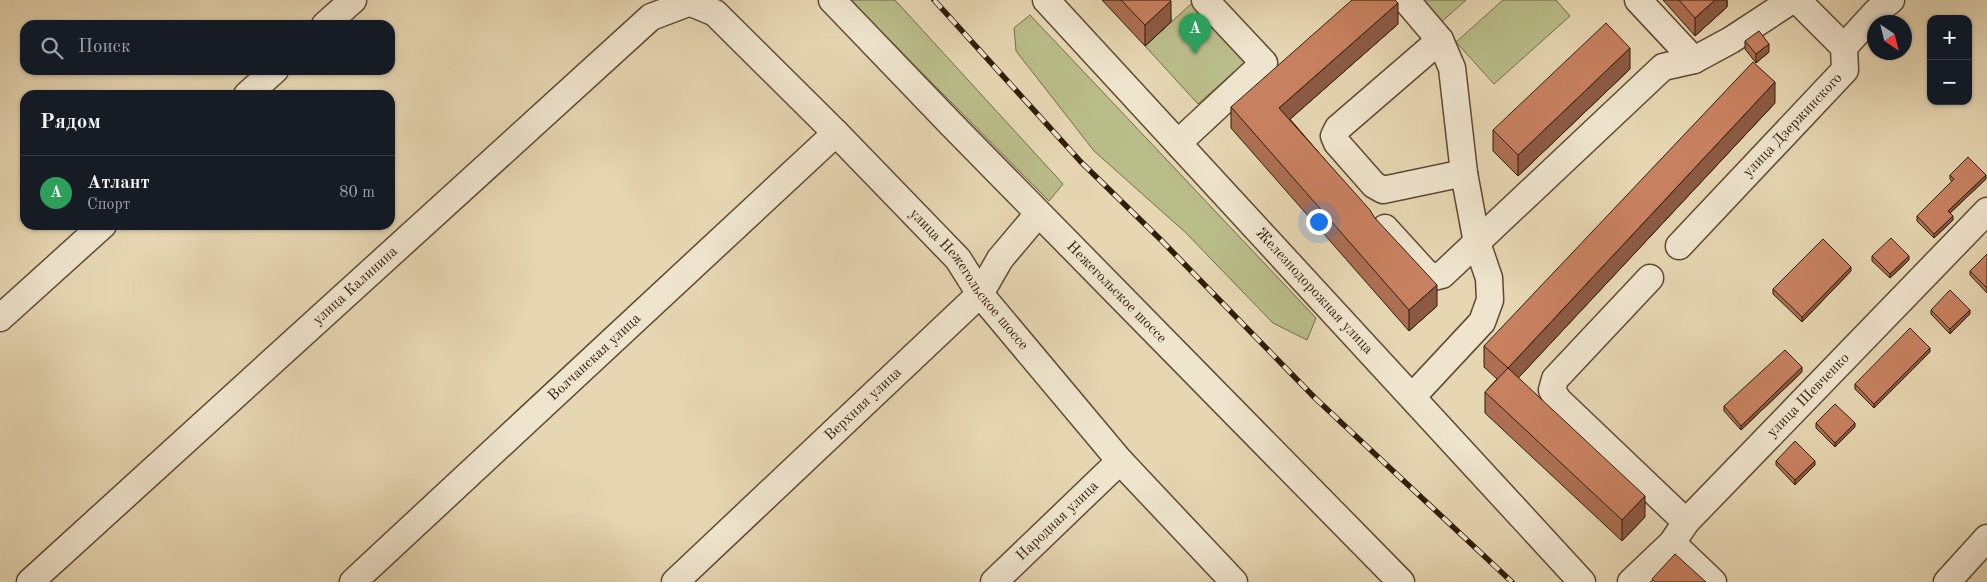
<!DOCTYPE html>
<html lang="ru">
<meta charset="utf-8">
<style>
:root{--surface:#171b24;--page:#242831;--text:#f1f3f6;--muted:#9ea1a6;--line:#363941;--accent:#0b8043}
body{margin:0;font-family:"Old Standard TT",serif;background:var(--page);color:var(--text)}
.controls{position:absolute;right:15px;top:15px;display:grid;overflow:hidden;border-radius:10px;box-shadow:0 1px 4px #0004}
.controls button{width:45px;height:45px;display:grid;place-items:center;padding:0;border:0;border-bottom:1px solid var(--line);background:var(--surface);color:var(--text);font:25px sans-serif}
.compass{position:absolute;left:1867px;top:15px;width:45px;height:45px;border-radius:50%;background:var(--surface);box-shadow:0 1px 4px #0004;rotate:145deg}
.you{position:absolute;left:1318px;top:221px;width:18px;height:18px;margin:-12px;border:4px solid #fff;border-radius:50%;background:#1a73e8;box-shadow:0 0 0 8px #1a73e833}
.badge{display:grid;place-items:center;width:32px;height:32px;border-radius:50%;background:var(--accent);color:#fff;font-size:16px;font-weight:700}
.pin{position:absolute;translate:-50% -41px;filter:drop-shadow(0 1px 2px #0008)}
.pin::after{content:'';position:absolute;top:26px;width:18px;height:15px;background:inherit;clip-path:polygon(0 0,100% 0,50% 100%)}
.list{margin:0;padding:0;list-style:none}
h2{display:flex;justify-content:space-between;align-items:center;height:65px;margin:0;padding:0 20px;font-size:21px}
h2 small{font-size:16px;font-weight:400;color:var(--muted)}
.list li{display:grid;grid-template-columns:32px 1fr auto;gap:15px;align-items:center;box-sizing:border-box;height:75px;padding:0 20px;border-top:1px solid var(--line)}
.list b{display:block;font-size:19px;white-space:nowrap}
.list p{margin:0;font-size:16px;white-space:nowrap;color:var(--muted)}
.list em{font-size:16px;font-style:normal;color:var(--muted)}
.icon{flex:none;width:28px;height:28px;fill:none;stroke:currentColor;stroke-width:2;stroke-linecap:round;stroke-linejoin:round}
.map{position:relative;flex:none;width:1987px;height:582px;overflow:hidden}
.search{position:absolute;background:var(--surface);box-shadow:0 1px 4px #0004;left:20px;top:20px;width:375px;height:55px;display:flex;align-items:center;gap:12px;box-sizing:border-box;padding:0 18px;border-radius:15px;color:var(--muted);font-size:19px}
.panel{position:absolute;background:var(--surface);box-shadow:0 1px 4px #0004;left:20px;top:90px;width:375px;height:140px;border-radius:15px}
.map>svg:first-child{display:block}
.green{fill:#b9bd89;stroke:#746c49}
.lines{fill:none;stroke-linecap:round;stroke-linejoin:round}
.minor-casing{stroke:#5e4a33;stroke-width:29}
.minor{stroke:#efe4cd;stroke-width:26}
.rail-casing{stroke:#301c09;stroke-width:5.5}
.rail{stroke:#efe4cd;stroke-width:4;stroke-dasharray:11;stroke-linecap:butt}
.wall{fill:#ac6f53;stroke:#301c09}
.shaded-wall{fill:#8c5a43;stroke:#301c09}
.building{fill:#c88160;stroke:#301c09}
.labels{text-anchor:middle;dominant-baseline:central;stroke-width:4;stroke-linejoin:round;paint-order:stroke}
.street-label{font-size:15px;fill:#301c09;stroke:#efe4cd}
</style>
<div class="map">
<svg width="1987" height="582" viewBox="0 0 1987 582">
<rect width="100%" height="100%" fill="#e6d6b2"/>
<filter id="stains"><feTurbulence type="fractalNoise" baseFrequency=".004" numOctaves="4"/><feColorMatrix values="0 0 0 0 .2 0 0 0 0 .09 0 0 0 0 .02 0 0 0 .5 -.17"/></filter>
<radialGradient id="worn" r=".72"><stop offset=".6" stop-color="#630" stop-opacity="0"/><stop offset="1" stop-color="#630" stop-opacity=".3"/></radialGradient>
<g class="green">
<polygon points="850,0 895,0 1063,184 1049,201"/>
<polygon points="1415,0 1466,0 1438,25"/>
<polygon points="1503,0 1556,0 1570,16 1494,84 1456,42"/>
<polygon points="1191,4 1245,62 1198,104 1145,46"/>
<polygon points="1030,15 1316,318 1307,340 1273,323 1185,232 1094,151 1016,51 1014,28"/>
</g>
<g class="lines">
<defs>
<g id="minor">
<path id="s1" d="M 684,0 L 715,13 L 836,133 L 958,259 L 980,294 L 1120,461 L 1234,582"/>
<path id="s2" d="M 832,0 L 952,125 L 1401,582"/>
<path id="s3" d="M 1046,0 L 1582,582"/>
<polyline points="1406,0 1440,40 1452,68 1464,173 1477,243 1489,278 1490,300 1482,322 1413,396"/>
<polyline points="1638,0 1694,60"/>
<polyline points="325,25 353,0"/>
<polyline points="1440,40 1338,128 1334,136 1337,143 1374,185 1383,190 1464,173"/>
<polyline points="1844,47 1876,12 1891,0"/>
<polyline points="247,95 275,70"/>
<polyline points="1178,143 1264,63 1205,0"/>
<polyline points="1385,228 1426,273 1434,277 1442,275 1663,67 1694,60 1731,40 1792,0"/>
<path id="s4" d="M 1679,246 L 1845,70 L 1844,47 L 1797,0"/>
<polyline points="1650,278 1555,379 1552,390 1558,400 1686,522"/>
<polyline points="0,318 103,225"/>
<polyline points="1672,543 1713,582"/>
<path id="s5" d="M 30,582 L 651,17 L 688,3"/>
<path id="s6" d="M 353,582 L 836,133"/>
<path id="s7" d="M 675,582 L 980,294 L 1000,259 L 1038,214"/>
<path id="s8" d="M 994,582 L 1120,461"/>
<path id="s9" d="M 1631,582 L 1672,543 L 1686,522 L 1987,211"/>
<polyline points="1947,582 1987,538"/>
</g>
</defs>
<use href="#minor" class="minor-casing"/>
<use href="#minor" class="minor"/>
<defs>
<polyline id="rail" points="934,0 1081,162 1161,240 1315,398 1512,582"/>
</defs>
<use href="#rail" class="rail-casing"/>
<use href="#rail" class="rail"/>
</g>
<g class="wall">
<polygon points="1102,0 1170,0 1171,22 1145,46"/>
<polygon points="1663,0 1727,0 1727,7 1695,36"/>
<polygon points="1398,24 1290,119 1374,217 1437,306 1409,331 1231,128 1231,107"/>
<polygon points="1745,41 1769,52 1756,63 1745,49"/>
<polygon points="1630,69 1518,176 1493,151 1493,130"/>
<polygon points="1775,103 1518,378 1645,517 1622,541 1485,413 1485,392 1497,379 1484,367 1484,346"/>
<polygon points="1950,175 1986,179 1950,213 1953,220 1934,238 1917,221 1917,216 1952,182 1950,179"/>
<polygon points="1987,254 1987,293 1970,275 1970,271"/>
<polygon points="1872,256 1909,260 1890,278 1872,261"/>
<polygon points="1851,271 1802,322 1773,294 1773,289"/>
<polygon points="1931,310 1970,314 1950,334 1931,314"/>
<polygon points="1930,352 1874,408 1855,389 1855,384"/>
<polygon points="1802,372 1741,430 1724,411 1724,406"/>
<polygon points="1816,423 1855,427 1835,447 1816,428"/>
<polygon points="1776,461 1815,465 1795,485 1776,465"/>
</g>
<g class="shaded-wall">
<polygon points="1715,0 1727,0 1727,7 1695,36 1695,18"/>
<polygon points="1171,1 1171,22 1145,46 1145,25"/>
<polygon points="1398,3 1398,24 1279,129 1279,108"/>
<polygon points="1769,44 1769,52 1756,63 1756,54"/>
<polygon points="1630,48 1630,69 1518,176 1518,155"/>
<polygon points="1775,82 1775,103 1508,389 1508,368"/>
<polygon points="1986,175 1986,179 1948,215 1948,211"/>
<polygon points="1953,216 1953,220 1934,238 1934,234"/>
<polygon points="1909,256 1909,260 1890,278 1890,274"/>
<polygon points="1851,267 1851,271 1802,322 1802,317"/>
<polygon points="1437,285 1437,306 1409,331 1409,310"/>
<polygon points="1970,310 1970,314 1950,334 1950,329"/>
<polygon points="1930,348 1930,352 1874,408 1874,404"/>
<polygon points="1802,367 1802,372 1741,430 1741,426"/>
<polygon points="1855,423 1855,427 1835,447 1835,443"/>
<polygon points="1815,461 1815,465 1795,485 1795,480"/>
<polygon points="1645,496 1645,517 1622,541 1622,520"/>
</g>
<g class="building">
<polygon points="1121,0 1170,0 1171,1 1145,25"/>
<polygon points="1352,0 1395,0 1398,3 1279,108 1370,210 1374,217 1437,285 1409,310 1231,107"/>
<polygon points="1679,0 1715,0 1695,18"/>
<polygon points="1606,23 1630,48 1518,155 1493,130"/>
<polygon points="1759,31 1769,44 1756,54 1745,41"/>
<polygon points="1753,62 1775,82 1508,368 1484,346"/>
<polygon points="1968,157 1986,175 1948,211 1953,216 1934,234 1917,216 1954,179 1950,175"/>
<polygon points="1891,238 1909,256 1890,274 1872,256"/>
<polygon points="1823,239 1851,267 1802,317 1773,289"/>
<polygon points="1987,254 1987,288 1970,271"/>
<polygon points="1950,290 1970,310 1950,329 1931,310"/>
<polygon points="1910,328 1930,348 1874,404 1855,384"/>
<polygon points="1785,350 1802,367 1741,426 1724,406"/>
<polygon points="1508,368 1645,496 1622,520 1485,392"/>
<polygon points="1835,404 1855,423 1835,443 1816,423"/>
<polygon points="1795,441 1815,461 1795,480 1776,461"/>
<polygon points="1675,554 1706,582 1655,582 1652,579"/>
</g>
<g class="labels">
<g class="street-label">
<text stroke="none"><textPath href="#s4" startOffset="166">улица Дзержинского</textPath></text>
<text stroke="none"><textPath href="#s1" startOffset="402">улица Нежегольское шоссе</textPath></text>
<text stroke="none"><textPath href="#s5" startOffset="440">улица Калинина</textPath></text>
<text stroke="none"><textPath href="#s3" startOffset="396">Железнодорожная улица</textPath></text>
<text stroke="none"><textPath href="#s2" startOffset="408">Нежегольское шоссе</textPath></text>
<text stroke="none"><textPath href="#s6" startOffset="330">Волчанская улица</textPath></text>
<text stroke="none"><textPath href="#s9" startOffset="258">улица Шевченко</textPath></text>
<text stroke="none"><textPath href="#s7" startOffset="259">Верхняя улица</textPath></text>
<text stroke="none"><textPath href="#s8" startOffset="88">Народная улица</textPath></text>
</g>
</g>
<rect width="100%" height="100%" filter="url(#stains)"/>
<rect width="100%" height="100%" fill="url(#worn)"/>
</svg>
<div class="controls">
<button>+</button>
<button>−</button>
</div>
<svg class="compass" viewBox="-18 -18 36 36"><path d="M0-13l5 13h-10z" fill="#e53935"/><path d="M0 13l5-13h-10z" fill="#9ea1a6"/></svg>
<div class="you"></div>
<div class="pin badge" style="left:1195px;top:54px;background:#2e9e5b">A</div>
<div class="search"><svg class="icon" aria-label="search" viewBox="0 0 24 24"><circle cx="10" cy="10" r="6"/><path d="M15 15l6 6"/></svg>Поиск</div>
<section class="panel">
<h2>Рядом<small></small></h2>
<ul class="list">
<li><span class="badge" style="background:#2e9e5b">A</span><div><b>Атлант</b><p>Спорт</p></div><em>80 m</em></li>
</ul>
</section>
</div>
